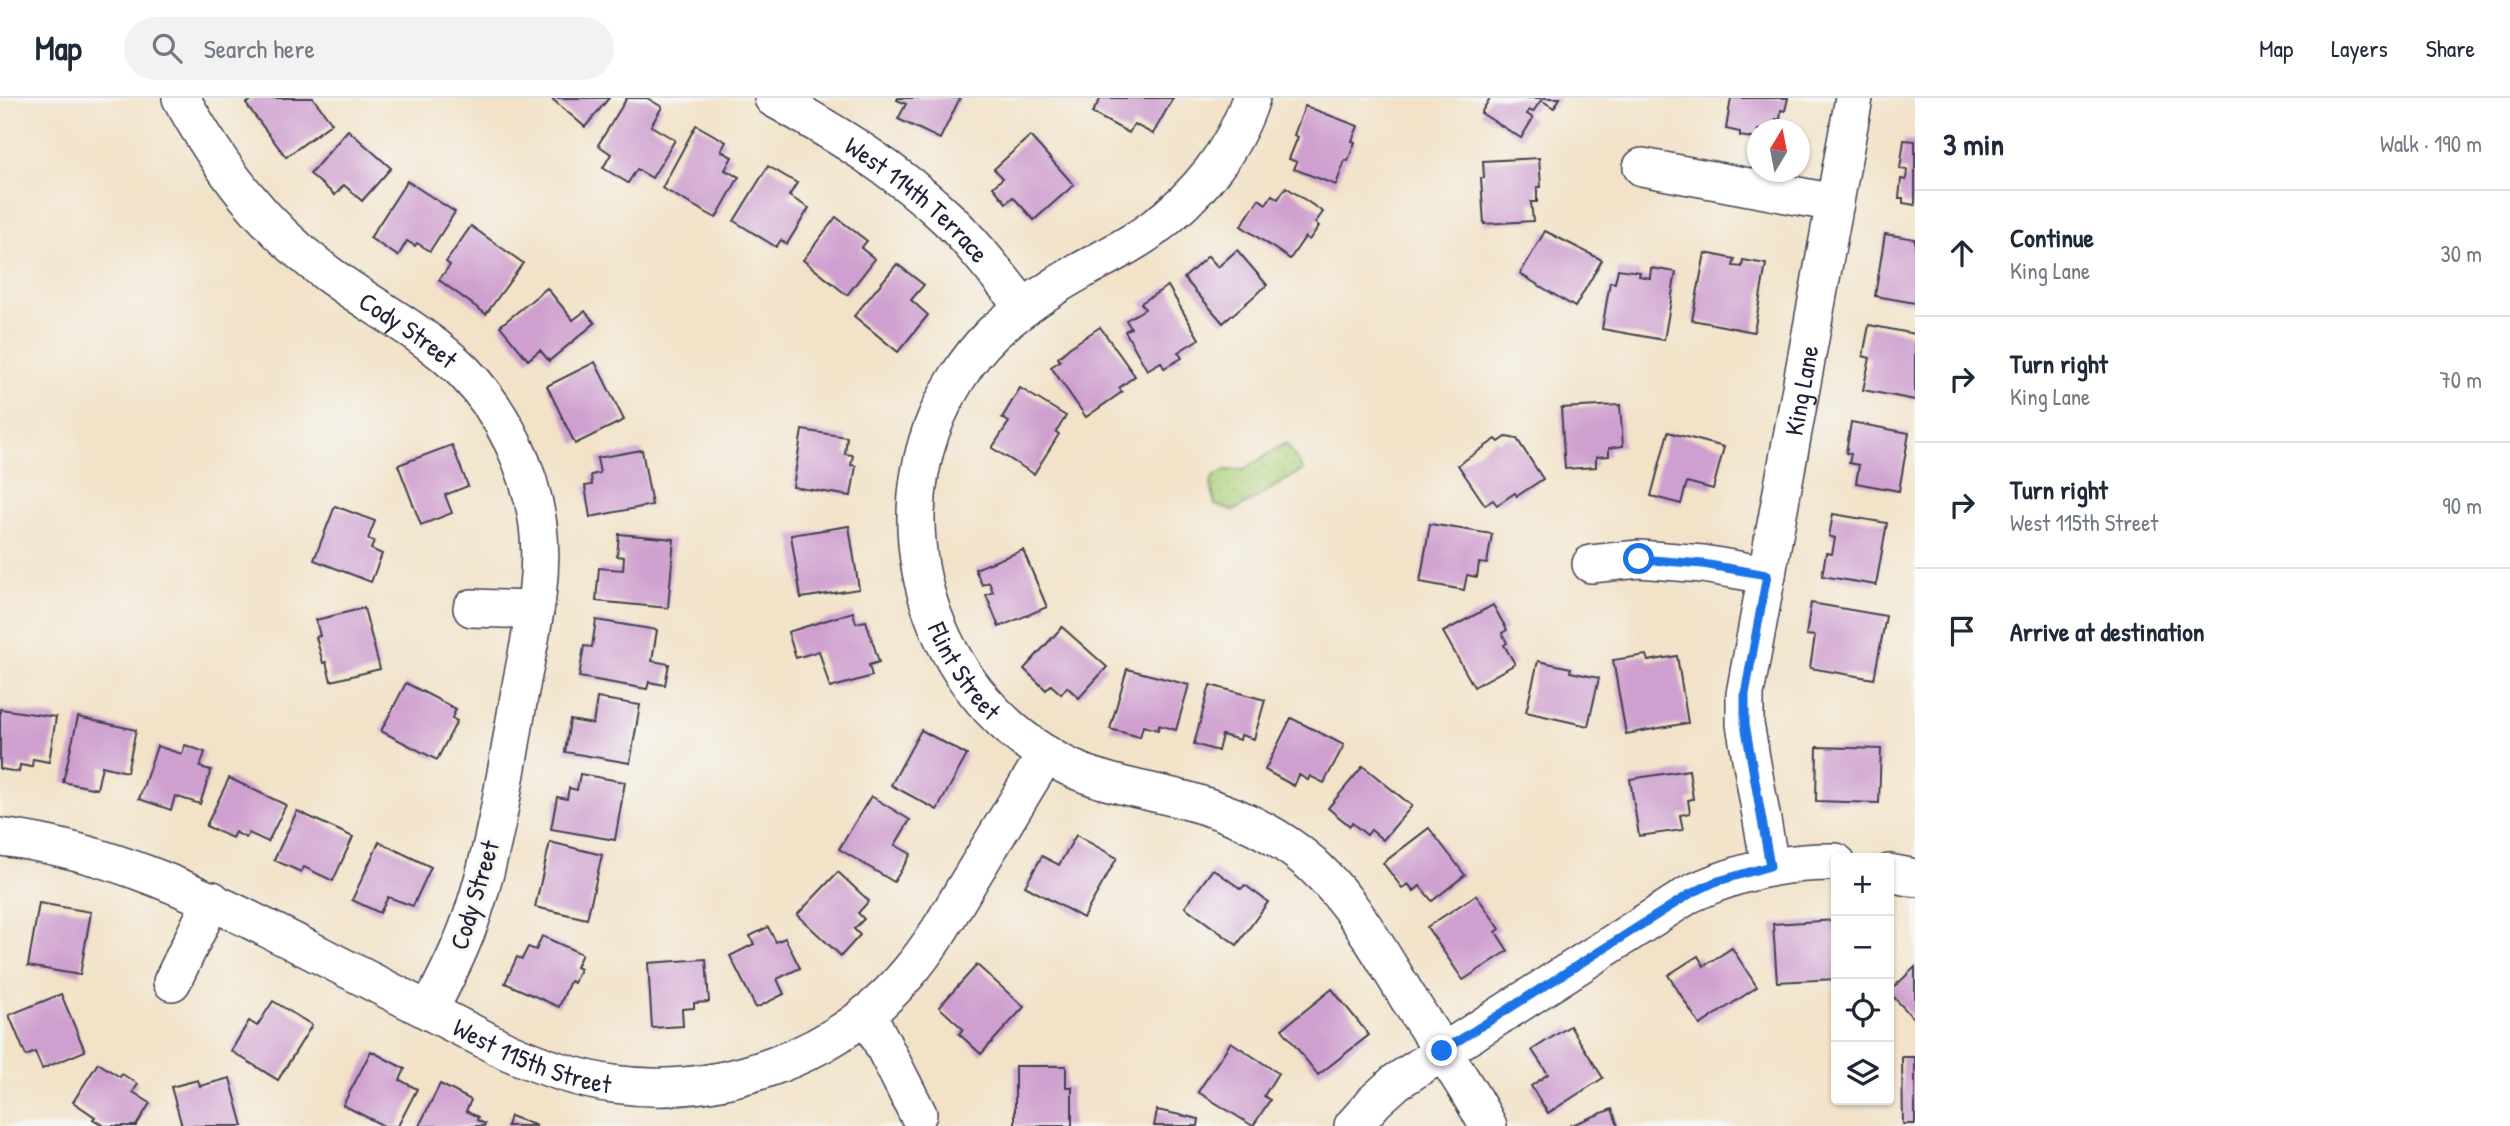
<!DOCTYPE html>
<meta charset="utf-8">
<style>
:root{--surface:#fff;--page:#f2f2f3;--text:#1f2937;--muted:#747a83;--line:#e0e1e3}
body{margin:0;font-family:"Patrick Hand",sans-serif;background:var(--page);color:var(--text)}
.controls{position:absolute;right:21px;bottom:21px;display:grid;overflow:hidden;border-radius:7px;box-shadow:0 2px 5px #0004}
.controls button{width:63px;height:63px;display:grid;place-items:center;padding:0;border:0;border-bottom:2px solid var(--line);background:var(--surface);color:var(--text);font:35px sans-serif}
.compass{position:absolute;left:1747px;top:21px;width:63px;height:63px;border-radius:50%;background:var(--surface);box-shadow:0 2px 5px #0004;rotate:10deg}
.stop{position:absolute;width:21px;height:21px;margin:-16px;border:5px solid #1a73e8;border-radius:50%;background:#fff}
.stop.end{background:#1a73e8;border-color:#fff;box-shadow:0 2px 7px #0008}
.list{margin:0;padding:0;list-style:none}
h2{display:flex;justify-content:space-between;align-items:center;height:91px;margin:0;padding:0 28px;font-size:30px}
h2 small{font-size:23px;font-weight:400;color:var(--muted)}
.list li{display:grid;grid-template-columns:46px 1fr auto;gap:21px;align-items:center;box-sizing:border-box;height:126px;padding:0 28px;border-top:2px solid var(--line)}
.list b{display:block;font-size:26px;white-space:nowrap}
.list p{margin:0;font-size:23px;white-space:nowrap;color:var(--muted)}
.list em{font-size:23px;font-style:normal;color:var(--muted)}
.icon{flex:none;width:38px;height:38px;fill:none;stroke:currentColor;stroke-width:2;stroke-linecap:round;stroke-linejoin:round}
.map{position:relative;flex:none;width:1915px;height:1028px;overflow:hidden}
header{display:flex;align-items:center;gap:42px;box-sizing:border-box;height:98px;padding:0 35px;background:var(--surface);border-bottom:2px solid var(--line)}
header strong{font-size:33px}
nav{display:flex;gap:38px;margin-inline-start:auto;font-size:24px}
.search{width:490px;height:63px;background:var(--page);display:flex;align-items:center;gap:18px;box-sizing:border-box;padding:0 24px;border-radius:38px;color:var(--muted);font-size:26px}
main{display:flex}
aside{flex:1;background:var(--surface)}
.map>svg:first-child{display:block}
.park{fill:url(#park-dots);stroke:#687a5c;stroke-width:2}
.building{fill:#cfa0cf}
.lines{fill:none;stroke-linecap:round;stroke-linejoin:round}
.minor-casing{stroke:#413f50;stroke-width:40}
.minor{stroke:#fff;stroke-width:37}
.route{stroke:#1a73e8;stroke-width:9}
.labels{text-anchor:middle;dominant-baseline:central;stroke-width:6;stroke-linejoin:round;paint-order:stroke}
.street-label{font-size:26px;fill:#22223b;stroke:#f6f6f2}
</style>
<header>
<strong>Map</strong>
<div class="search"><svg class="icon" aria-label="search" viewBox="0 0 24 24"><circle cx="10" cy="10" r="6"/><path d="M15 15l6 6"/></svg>Search here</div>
<nav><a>Map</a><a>Layers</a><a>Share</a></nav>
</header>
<main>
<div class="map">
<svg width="1915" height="1028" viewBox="0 0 1915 1028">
<defs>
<pattern id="park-dots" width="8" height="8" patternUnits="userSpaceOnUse" patternTransform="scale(1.75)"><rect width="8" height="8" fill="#add27c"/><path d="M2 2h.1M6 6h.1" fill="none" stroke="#95b46c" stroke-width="1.8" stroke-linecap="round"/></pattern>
</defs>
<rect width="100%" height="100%" fill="#f6f6f2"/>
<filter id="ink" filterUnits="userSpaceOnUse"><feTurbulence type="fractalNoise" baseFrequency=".0143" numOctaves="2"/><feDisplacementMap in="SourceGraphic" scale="14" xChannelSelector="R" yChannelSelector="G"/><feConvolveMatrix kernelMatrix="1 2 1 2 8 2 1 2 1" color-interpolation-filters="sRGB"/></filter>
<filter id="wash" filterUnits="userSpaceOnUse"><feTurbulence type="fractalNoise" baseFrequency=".00686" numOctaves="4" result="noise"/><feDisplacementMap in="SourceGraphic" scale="28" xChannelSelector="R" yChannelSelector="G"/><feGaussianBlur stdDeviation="1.57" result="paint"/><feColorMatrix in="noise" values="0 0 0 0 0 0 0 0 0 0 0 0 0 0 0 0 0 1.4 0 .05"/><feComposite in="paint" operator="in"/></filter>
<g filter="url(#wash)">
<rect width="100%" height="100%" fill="#f2e2c8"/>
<polygon class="park" points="1286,345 1303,372 1234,413 1215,407 1211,386 1213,379 1225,372 1243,372"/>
<g id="blocks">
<g class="building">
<polygon points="254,0 313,0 332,25 286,59 246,6"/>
<polygon points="551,0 609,0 585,29"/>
<polygon points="627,0 647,0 662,9 651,28 675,42 652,80 637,71 628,85 603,70 611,56 598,47"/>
<polygon points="898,0 960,0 940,41 898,21 906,6 897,2"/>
<polygon points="1101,0 1173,0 1153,36 1134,26 1129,35 1092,15"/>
<polygon points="1490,0 1560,0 1554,10 1541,2 1533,14 1529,12 1527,16 1533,20 1521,40 1481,15"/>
<polygon points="1731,0 1788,0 1785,13 1781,12 1780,22 1776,21 1774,32 1758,32 1758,41 1740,38 1740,34 1726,31"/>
<polygon points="1305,8 1358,28 1352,43 1355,44 1348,63 1345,62 1336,87 1294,71 1297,64 1289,61 1298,39 1294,37"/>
<polygon points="696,27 726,44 721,53 732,59 725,72 739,79 716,120 662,90"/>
<polygon points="348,32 391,70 362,103 344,87 335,97 310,76"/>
<polygon points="1030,38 1074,87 1034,122 1013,99 1006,105 993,89 1003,80 994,71"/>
<polygon points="1904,42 1915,43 1915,107 1903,105 1903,100 1899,100 1901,81 1906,82 1907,72 1900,71"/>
<polygon points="1539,60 1541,89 1537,89 1537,104 1531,104 1533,123 1484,126 1481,80 1484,80 1483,63"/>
<polygon points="768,68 797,85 789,98 809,110 787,146 781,142 776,149 734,123"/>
<polygon points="407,83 455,114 430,153 417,145 415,148 407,143 398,158 370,140"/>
<polygon points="1286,89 1323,114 1315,125 1319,128 1309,142 1305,139 1290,161 1241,128 1259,101 1266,106 1272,97 1278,101"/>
<polygon points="836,119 867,143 861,150 875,161 847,197 803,162"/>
<polygon points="471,128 523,165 486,216 439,182 450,167 446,164"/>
<polygon points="1545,133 1602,162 1575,209 1520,176"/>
<polygon points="1885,136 1915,141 1915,205 1875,198"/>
<polygon points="1237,152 1267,187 1223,225 1184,180 1208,158 1218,169"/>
<polygon points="1705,155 1735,161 1733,168 1742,169 1743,162 1766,166 1754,234 1692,222"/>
<polygon points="897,166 924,187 911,202 928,217 898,254 854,218"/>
<polygon points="1651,170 1676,174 1664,242 1602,231 1610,184 1615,185 1618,171 1640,174 1639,178 1650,180"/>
<polygon points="1168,188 1199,241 1178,254 1182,260 1164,270 1161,264 1147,272 1125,233 1131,230 1126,222 1145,211 1141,205"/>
<polygon points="547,190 573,222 585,213 595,225 549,263 540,252 528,262 500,228"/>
<polygon points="1869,227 1915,236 1915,302 1863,292 1870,260 1863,258"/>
<polygon points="1100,229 1135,278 1119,290 1122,294 1086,319 1051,269 1060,263 1058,260 1069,250"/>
<polygon points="595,264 624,322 575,346 547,288"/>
<polygon points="1020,290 1066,318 1056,334 1059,336 1034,376 992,350 1009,324 1002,320"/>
<polygon points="1620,307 1623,348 1609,350 1609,358 1596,359 1596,369 1565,371 1561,310"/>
<polygon points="1851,324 1909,335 1899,393 1856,385 1859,367 1849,365 1851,356 1846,355"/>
<polygon points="802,332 847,339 845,356 853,357 851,367 856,368 851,398 793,389"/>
<polygon points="1668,334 1724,349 1713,391 1687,384 1681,406 1651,398"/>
<polygon points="1506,339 1517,341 1543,381 1517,398 1515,395 1497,407 1493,402 1485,407 1458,367 1496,341 1499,344"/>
<polygon points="452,347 468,388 445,397 452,415 421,427 398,367"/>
<polygon points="642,352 652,407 590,419 585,388 592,387 591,377 600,375 597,360"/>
<polygon points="335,408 375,423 368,441 374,443 371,451 382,456 371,484 314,462"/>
<polygon points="1833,416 1887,425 1876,487 1822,478 1826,455 1832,456 1835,440 1829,438"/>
<polygon points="1430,426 1492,436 1487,466 1479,465 1477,479 1467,477 1464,492 1420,484"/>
<polygon points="849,428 859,491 801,500 791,437"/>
<polygon points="619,436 674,441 668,510 596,503 599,470 623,472 624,459 617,458"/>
<polygon points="1023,452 1047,509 999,529 986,497 993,494 989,484 982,487 975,471"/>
<polygon points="1811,505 1886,518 1874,581 1810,570 1815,538 1806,537"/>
<polygon points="1493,507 1507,532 1502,535 1507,545 1504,547 1515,566 1474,589 1443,534"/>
<polygon points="364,510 380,571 331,583 326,564 323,565 316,539 320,538 316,522"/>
<polygon points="853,514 856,525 866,523 879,564 869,567 872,578 830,590 819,553 796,560 788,534"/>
<polygon points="596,522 657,532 652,563 669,566 665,587 649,584 647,591 579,579 584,548 592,549"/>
<polygon points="1062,529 1107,569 1079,600 1067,589 1061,596 1051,587 1046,592 1024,571"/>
<polygon points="1646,557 1648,563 1677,558 1688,625 1626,636 1613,562"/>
<polygon points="1538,563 1571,570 1570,574 1599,580 1588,628 1526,614"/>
<polygon points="1127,571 1189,587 1176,632 1159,627 1158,632 1143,628 1140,639 1110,631"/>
<polygon points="406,585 456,611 452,620 457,623 437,662 381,633"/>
<polygon points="1210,587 1265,602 1254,641 1241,637 1240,642 1222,637 1218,653 1194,646"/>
<polygon points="597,600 640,607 630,665 565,654 570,622 593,626"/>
<polygon points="0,611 56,619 49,664 33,661 32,669 20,667 19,674 0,671"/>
<polygon points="78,619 136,632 127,674 102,668 97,691 63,684"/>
<polygon points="1291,620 1344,647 1324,685 1310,678 1308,682 1299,677 1294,688 1265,672"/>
<polygon points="921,632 967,657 937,712 891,687"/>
<polygon points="185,647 205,654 200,669 211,672 200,706 175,698 171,712 139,701 157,648 182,656"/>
<polygon points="1817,649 1881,651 1879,705 1816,703"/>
<polygon points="1363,668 1412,708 1383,742 1371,732 1367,737 1352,725 1350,728 1328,710"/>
<polygon points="1689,672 1693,701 1688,702 1690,715 1680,717 1683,732 1639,738 1630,681"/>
<polygon points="580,676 625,684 615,742 551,731 557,699 567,701 569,690 577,692"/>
<polygon points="229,680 286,707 268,744 249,735 246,740 235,734 232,740 206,728"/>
<polygon points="871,698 910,722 895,747 911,756 894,784 839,751"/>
<polygon points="297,713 353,739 333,783 304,769 301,774 274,762"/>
<polygon points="1429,730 1465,777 1432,803 1420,788 1414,793 1408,786 1402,790 1383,765"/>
<polygon points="1076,737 1117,760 1083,820 1025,788 1042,758 1059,767"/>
<polygon points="379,744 431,769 413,808 388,799 380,815 352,802"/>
<polygon points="550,744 602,757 587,821 535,809"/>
<polygon points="1213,771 1241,791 1245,787 1268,804 1237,847 1185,809"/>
<polygon points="838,774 869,803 858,815 864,821 854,831 860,837 841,858 797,817"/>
<polygon points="1476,797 1500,831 1496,834 1508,853 1463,882 1427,829"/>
<polygon points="39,805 91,814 80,877 28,868"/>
<polygon points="1836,822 1836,881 1777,884 1773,826"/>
<polygon points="768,829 776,844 785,840 800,870 777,881 784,896 756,910 730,858 754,846 750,838"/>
<polygon points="542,838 582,856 576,869 580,871 574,885 570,883 559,909 505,885 517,859 522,861 528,849 536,852"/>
<polygon points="1732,850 1757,889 1700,927 1668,877 1698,858 1704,868"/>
<polygon points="706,861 709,904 694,905 694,910 682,911 683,928 652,930 648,865"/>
<polygon points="977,867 1024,909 981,956 959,936 963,931 939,909"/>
<polygon points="1915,869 1915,922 1889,894"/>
<polygon points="1332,891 1369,937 1318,977 1282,931"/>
<polygon points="61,896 85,953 42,971 35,954 26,958 9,917"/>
<polygon points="273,903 312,927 278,982 231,953 249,923 257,928"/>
<polygon points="1570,928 1603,980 1548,1015 1531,988 1548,976 1532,952"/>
<polygon points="1231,944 1278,975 1264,998 1270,1002 1253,1028 1198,994"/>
<polygon points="371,953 405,971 400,982 417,991 398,1028 384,1028 343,1007"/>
<polygon points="1902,959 1915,959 1915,1026 1903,1026"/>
<polygon points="98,965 120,979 122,976 138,986 133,994 150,1005 136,1028 104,1028 93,1021 95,1019 73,1004"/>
<polygon points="1015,968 1066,968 1066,989 1072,989 1072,1028 1015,1028"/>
<polygon points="230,980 243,1028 182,1028 171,989 198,982 200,988"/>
<polygon points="440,986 471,1002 466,1013 478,1019 477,1022 485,1026 484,1028 419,1028"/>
<polygon points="1612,1011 1618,1028 1569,1028"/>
<polygon points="1157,1012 1199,1021 1198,1028 1154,1028"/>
<polygon points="510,1018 537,1028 507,1028"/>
</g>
</g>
</g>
<g filter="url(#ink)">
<use href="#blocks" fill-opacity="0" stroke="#413f50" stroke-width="2"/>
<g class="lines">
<defs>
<g id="minor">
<path id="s1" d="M 181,0 C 219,68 261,126 324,173 C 370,208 423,233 464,274 C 504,315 530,371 538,427 C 545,483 530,538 520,593 C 507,667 497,743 473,815 C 462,849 445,881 429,913"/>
<path id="s2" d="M 773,0 C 835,35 896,71 948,121 C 976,148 1000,180 1024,210"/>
<path id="s3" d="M 1251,0 C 1234,53 1196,99 1151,132 C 1120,155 1083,169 1051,191 C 1031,204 1011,219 993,235 C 966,261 944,298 931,333 C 885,463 948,613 1073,671 C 1111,688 1153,693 1192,704 C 1231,715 1265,730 1297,754 C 1349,793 1380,856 1415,911 C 1439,949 1467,987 1488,1028"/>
<polyline points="1642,69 1835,105"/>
<polyline points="1591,466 1639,461 1703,466 1767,477"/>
<polyline points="472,510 535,512"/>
<path id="s4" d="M 0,739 C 115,753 207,800 308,851 C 374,885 441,919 507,953 C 541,968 576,981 613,986 C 720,1001 838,959 908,875 C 933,846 952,811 972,778 C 997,737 1021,697 1046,656"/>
<path id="s5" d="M 1770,768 L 1745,626 L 1745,596 L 1854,0"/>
<polyline points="1889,775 1915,780"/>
<polyline points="172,884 212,802"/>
<polyline points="867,915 918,1016"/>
<path d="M 1353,1028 L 1375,1003 L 1396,984 L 1690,796 C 1737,774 1784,763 1836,764"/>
</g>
</defs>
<use href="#minor" class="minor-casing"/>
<use href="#minor" class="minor"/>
</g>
</g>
<g class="lines" filter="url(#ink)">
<polyline class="route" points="1442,953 1690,796 1715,784 1770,768 1745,626 1745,596 1767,477 1703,466 1639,461"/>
</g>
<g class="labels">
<g class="street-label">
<text stroke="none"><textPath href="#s2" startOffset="177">West 114th Terrace</textPath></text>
<text stroke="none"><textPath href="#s1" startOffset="329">Cody Street</textPath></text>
<text stroke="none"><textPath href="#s5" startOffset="483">King Lane</textPath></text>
<text stroke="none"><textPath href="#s3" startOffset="726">Flint Street</textPath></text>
<text transform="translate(474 797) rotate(-73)">Cody Street</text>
<text stroke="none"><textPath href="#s4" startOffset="579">West 115th Street</textPath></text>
</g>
</g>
</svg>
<div class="controls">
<button>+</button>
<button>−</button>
<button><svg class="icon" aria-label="locate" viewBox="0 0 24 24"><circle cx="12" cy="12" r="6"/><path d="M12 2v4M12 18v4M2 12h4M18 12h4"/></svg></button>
<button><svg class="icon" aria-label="layers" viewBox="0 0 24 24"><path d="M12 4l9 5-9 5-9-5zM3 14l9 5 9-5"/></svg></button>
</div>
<svg class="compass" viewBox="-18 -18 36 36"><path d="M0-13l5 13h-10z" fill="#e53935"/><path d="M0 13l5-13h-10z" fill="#747a83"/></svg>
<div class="stop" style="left:1639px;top:461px"></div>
<div class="stop end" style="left:1442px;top:953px"></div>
</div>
<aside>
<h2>3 min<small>Walk · 190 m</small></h2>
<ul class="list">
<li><svg class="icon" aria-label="ahead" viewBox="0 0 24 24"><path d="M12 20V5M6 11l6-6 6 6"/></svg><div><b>Continue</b><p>King Lane</p></div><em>30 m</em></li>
<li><svg class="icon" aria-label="right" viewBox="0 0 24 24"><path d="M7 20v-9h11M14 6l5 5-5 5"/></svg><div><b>Turn right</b><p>King Lane</p></div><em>70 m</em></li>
<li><svg class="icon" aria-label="right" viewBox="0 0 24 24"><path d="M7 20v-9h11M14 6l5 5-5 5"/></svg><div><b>Turn right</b><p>West 115th Street</p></div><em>90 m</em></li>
<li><svg class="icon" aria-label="arrive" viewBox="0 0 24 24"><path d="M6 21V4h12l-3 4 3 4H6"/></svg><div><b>Arrive at destination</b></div></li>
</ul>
</aside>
</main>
